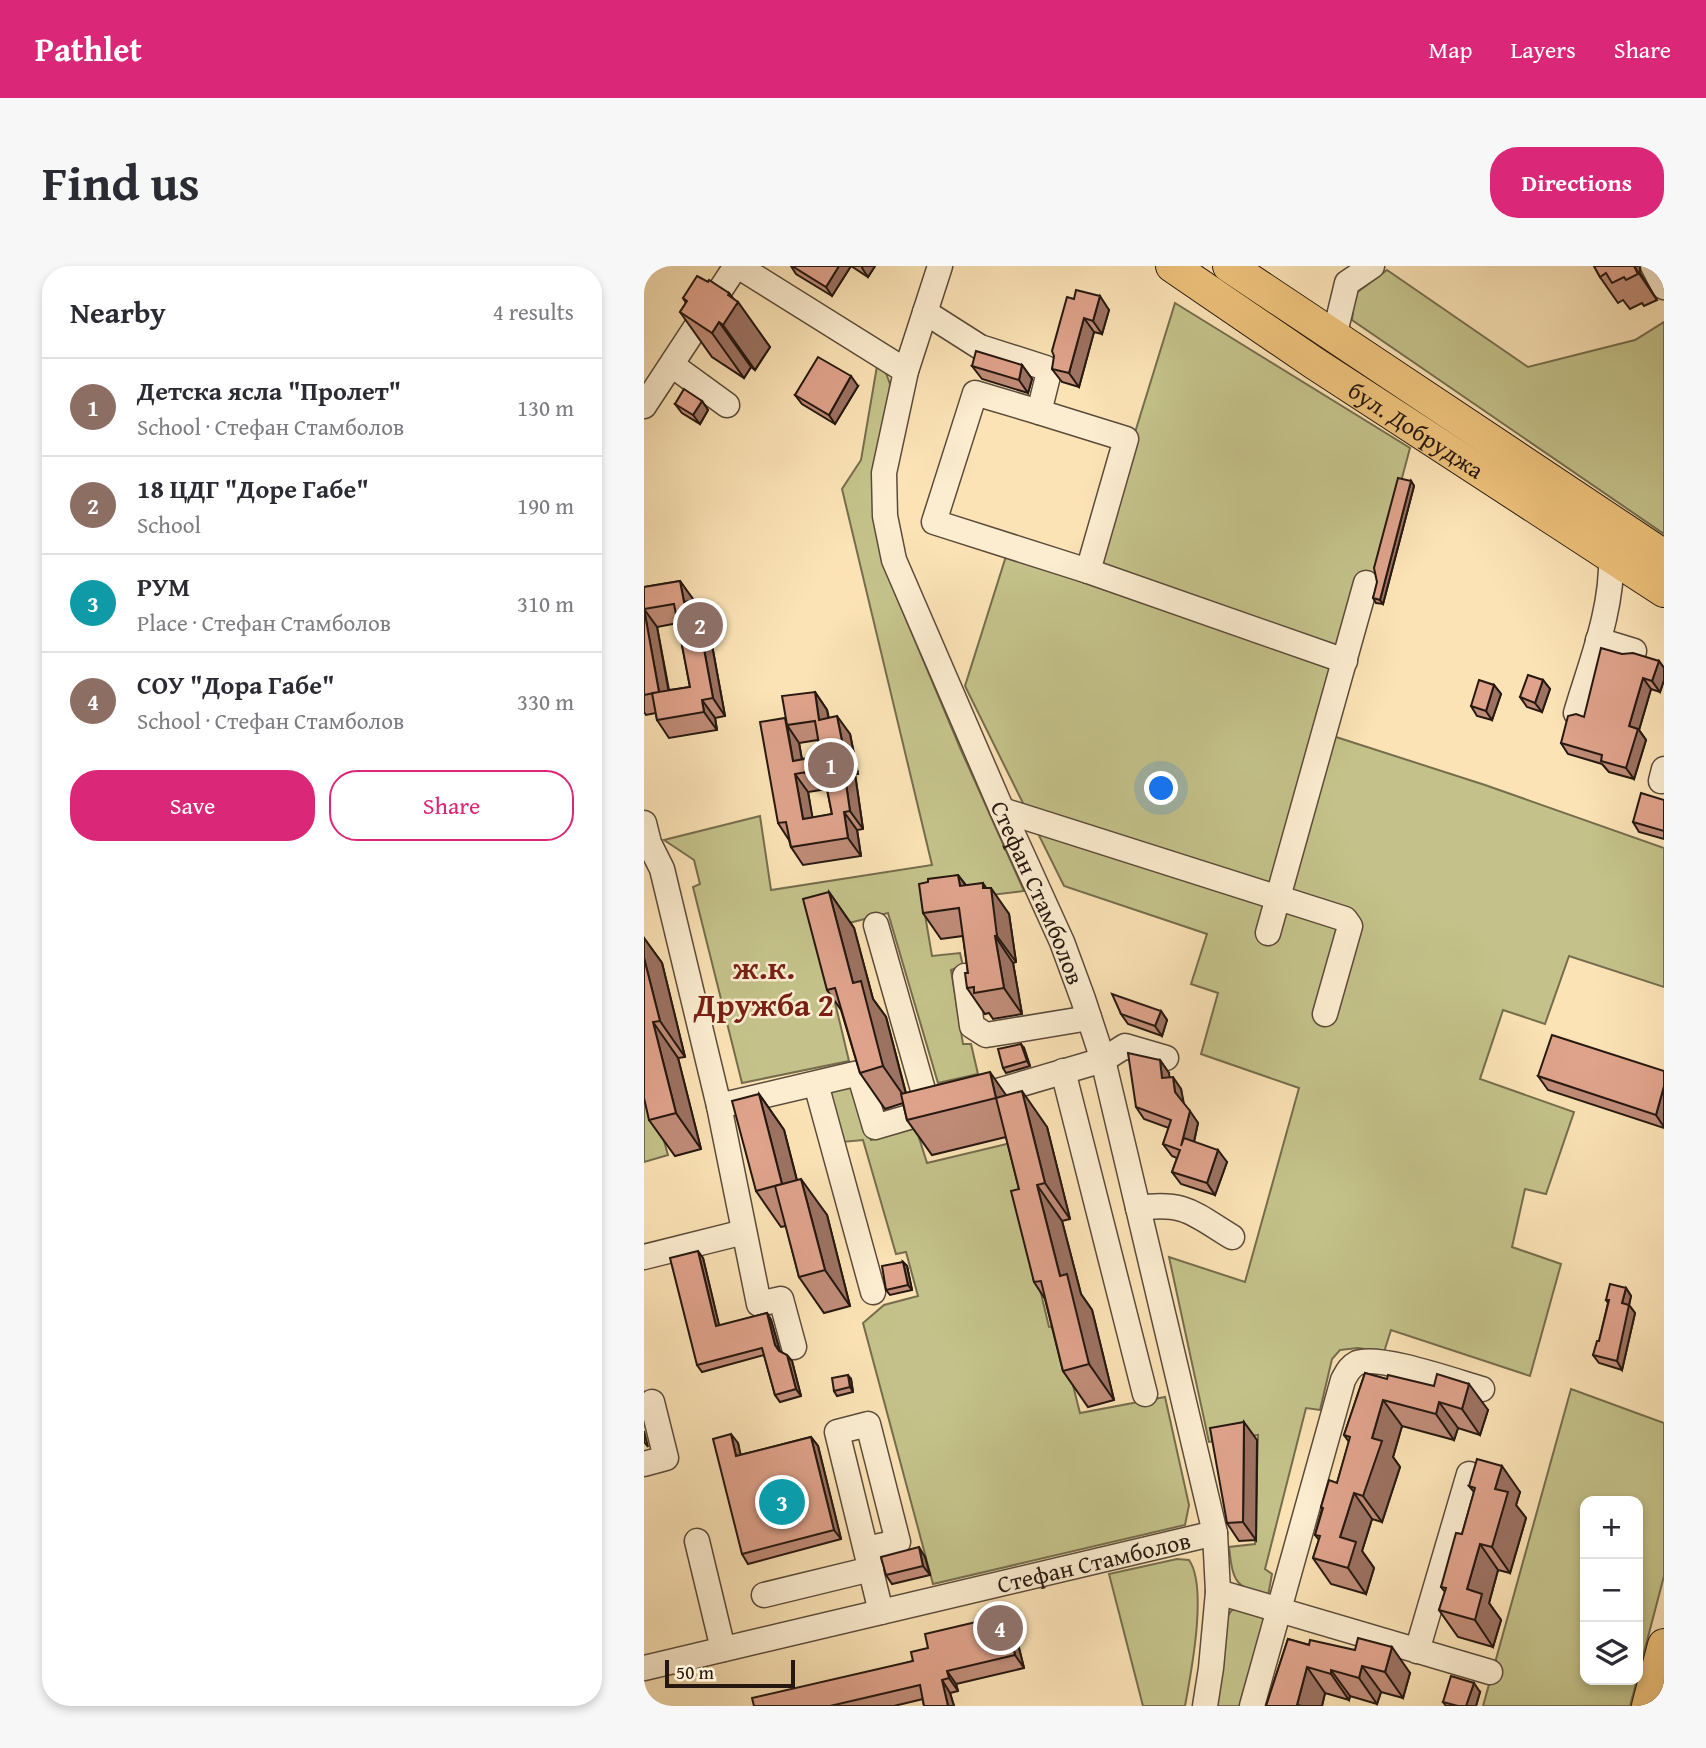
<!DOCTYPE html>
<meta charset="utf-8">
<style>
:root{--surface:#fff;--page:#f7f7f7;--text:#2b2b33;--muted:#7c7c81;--line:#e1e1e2;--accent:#db2777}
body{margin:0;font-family:"Gentium Book Plus",serif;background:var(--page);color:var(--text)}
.controls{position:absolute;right:21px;bottom:21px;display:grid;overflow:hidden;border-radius:14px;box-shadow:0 4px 10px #0003}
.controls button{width:63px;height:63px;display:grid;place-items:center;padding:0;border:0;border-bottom:2px solid var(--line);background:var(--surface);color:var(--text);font:35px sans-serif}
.scale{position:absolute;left:21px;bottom:18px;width:130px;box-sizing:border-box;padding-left:7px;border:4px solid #261810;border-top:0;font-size:19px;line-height:24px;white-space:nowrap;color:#261810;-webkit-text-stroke:5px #fcedd0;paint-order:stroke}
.you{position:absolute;left:518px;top:523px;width:24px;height:24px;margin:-18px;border:5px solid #fff;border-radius:50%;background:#1a73e8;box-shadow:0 0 0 10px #1a73e833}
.badge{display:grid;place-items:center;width:46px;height:46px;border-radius:50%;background:var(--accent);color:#fff;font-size:23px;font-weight:700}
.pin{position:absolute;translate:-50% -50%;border:4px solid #fff;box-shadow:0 2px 7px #0006}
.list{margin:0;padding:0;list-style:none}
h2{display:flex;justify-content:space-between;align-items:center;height:91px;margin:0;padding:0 28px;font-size:30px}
h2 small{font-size:23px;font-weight:400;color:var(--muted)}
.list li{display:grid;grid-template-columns:46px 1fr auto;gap:21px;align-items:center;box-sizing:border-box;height:98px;padding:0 28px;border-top:2px solid var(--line)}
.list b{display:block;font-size:26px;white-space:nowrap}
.list p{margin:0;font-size:23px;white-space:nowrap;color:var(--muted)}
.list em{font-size:23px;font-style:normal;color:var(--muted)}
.actions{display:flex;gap:14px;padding:21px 28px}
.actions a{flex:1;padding:16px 0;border:2px solid var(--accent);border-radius:28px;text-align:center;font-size:24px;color:var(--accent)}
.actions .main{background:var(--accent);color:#fff}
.icon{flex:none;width:38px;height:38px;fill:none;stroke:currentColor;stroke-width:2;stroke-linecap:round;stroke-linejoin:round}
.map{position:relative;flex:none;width:1020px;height:1440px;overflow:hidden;border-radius:28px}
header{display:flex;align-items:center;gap:42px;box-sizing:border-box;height:98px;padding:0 35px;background:var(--accent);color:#fff}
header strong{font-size:33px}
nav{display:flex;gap:38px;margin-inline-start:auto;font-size:24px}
.intro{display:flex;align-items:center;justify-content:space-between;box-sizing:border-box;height:168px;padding:0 42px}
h1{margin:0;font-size:49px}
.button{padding:18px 32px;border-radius:28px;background:var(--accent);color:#fff;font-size:24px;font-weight:700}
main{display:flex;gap:42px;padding:0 42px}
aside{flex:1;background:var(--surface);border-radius:28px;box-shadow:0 4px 10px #0003}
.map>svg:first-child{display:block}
.green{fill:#c4c28a;stroke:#756d4d;stroke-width:2}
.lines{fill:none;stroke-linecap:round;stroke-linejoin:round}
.minor-casing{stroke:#5b4b3a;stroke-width:27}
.major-casing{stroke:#261810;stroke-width:34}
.minor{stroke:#fcedd0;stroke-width:24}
.major{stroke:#eec27b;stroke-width:32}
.wall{fill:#c08c78;stroke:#261810;stroke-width:2;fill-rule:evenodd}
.shaded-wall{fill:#9c7262;stroke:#261810;stroke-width:2}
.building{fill:#dfa38c;stroke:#261810;stroke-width:2;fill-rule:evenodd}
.labels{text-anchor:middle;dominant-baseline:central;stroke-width:5;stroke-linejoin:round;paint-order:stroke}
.street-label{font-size:24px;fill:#261810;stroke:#fcedd0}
.district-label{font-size:32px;font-weight:bold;fill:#7a1f14;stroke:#fcedd0}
</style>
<header>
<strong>Pathlet</strong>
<nav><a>Map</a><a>Layers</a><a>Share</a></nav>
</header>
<div class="intro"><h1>Find us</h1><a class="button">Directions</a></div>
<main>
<aside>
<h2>Nearby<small>4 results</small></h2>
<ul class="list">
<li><span class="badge" style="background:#8d6e63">1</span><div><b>Детска ясла &quot;Пролет&quot;</b><p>School · Стефан Стамболов</p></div><em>130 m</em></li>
<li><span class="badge" style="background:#8d6e63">2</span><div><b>18 ЦДГ &quot;Доре Габе&quot;</b><p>School</p></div><em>190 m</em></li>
<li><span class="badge" style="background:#0f9aa8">3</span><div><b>РУМ</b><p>Place · Стефан Стамболов</p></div><em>310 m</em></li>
<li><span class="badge" style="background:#8d6e63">4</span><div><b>СОУ &quot;Дора Габе&quot;</b><p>School · Стефан Стамболов</p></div><em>330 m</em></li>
</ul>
<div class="actions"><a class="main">Save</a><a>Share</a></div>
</aside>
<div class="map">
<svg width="1020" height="1440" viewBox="0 0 1020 1440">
<rect width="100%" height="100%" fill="#fbe3b6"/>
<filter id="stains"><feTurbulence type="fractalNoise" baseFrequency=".00286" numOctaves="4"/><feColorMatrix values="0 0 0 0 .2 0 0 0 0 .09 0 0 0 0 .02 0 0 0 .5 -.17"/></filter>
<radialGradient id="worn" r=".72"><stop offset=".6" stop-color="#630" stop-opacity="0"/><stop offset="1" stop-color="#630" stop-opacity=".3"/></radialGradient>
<g class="green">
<polygon points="743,4 884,101 991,74 1020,56 1020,268 708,54 711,28"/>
<path d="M 531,37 L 766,182 L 689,470 L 841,519 L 1020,582 L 1020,721 L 925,690 L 901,758 L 859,744 L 836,813 L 930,846 L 902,928 L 881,923 L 868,981 L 917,998 L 886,1110 L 747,1064 L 740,1086 L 714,1082 L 696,1084 L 688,1093 L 676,1144 L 662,1142 L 621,1303 L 628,1308 L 624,1330 C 590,1321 589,1315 585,1281 L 611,1278 L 614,1169 L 565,1176 L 525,991 L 601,1016 L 655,822 L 557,788 L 574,727 L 547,718 L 563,668 L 420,620 L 321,420 L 363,287 L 446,312 Z"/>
<polygon points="233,100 242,107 246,118 238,296 317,484 380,625 279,637 288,690 316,687 319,700 307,704 319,778 327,778 334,808 294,817 244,647 174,665 205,795 98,817 49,621 56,618 50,594 20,574 116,550 127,624 288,599 198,223 217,194"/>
<polygon points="0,803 24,889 0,896"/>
<polygon points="209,818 227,874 272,862 283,897 371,876 380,956 405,1061 414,1060 436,1147 521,1131 545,1239 541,1259 289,1318 219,1057 240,1039 274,1030 262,986 252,988 219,874 198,876 186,824"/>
<polygon points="927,1123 1020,1157 1020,1310 994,1409 994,1235 941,1235 941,1414 993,1414 986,1440 839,1440"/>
<path d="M 533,1293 L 545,1294 C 564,1321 547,1407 541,1440 L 499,1440 L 465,1308 Z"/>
<polygon points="600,1342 613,1345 621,1355 601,1440 571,1440 580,1355 588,1344"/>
</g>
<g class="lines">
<defs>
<g id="minor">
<polyline points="94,0 262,105"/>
<path id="s1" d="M 296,0 L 262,105 L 240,207 L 241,250 L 250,294 L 358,544 L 418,676 L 439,733 L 459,794 L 571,1267 L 574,1326 L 567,1402 L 561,1440"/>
<polyline points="1009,0 1020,21"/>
<polyline points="281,46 336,81 402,102 405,106 395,146 482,173 444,305 701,395"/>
<polyline points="690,71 703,17 728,0"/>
<polyline points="28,99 83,139"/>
<polyline points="0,140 92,0"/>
<polyline points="395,146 331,127 290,256 444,305"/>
<polyline points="954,374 990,385"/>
<path d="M 932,447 C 947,396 969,343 967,290"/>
<polyline points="1017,515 1020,503"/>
<polyline points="358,544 701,653 706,660 681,748"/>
<polyline points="0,557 5,577 18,603 75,840 215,807 231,861 459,794 481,780 522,792"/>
<polyline points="232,659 285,845"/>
<polyline points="624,667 722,317"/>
<polyline points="321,710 328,760 342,769 445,752"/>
<polyline points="419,805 501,1128"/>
<polyline points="172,818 229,1026"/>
<polyline points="75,840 115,1038 137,1033 150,1081"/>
<path d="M 494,942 C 541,935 550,948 588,971"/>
<polyline points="0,991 100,966"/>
<polyline points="0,1198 22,1192 8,1136"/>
<polyline points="53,1275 79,1383"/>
<polyline points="222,1283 254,1276 224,1158 193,1166 237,1346"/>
<polyline points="574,1326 846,1406"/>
<polyline points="120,1329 227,1303"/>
<polyline points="773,1385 825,1208"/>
<path id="s2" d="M 0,1402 L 571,1267"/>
<path d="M 608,1440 L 699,1114 C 703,1107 705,1101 713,1097 C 734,1088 813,1116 838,1123"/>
</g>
<g id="major">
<path id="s3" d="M 528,0 L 670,97 L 1020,325"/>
<polyline points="585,0 1020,290"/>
<polyline points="1004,1440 1020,1379"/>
</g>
</defs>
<use href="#minor" class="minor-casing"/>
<use href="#major" class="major-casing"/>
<use href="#minor" class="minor"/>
<use href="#major" class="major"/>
</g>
<g class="wall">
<polygon points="147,0 231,0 224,11 207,0 188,30 152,8"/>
<polygon points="950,0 996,7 1013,34 1000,40 998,37 986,43 979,34 974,37 956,11"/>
<polygon points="64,16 85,27 126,81 111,104 107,101 100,112 68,91 36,46 42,37 39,32"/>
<polygon points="430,33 465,44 458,68 450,66 435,121 418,116 408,103"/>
<polygon points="378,99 388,113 384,127 338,113 328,100"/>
<polygon points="214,120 191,158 158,138 151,129"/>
<polygon points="58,135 64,144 56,158 38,147 31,138"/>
<polygon points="767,215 770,220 739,338 732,337 729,332"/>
<path d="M 36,315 L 49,334 L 63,352 L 81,450 L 71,452 L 73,464 L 25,472 L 13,454 L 12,447 L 2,449 L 0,446 L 0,321 ZM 34,357 L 46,421 L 25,424 L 13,361 Z"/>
<polygon points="1015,395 1020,402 1020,414 1016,426 1007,423 995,464 1002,474 990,513 965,506 958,498 924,488 917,477 940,451"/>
<polygon points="899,414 906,423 898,446 883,441 876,431"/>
<polygon points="850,419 857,428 848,454 833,450 827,440"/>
<path d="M 171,426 L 183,444 L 185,452 L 206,468 L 214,508 L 211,508 L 219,563 L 213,564 L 217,590 L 159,599 L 147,581 L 145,574 L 134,557 L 141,452 ZM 174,474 L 177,490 L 158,493 L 155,477 ZM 183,523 L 188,548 L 168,552 L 164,526 Z"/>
<polygon points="1020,534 1020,573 995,566 989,556"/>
<polygon points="314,609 322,619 342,622 365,648 372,696 369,697 378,748 349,753 345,747 341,748 323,722 324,707 319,670 297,673 279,647 284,616"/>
<polygon points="185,626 210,662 229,733 242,751 262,827 362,829 403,861 426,953 418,955 437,1028 448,1044 470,1134 444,1141 419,1105 401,1033 390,1016 375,923 362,871 288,889 263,854 259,837 241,843 216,807 197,744 183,724"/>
<polygon points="0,672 18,697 41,791 34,792 57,883 31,890 5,854"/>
<polygon points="517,745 523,754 518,770 484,758 477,748"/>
<polygon points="380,782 386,800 362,807 359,802"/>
<polygon points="516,794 525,807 525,811 537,823 539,837 554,857 550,876 583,896 571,929 537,918 528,906 533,892 528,890 519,878 525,862 500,853 492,841"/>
<polygon points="1020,805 1020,862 904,824 894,810"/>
<polygon points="115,828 140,864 153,914 183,949 206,1040 180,1047 155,1011 142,960 137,961 112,925"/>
<polygon points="59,992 75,1060 123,1047 127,1054 136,1085 148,1095 157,1130 136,1136 131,1129 120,1089 58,1106 53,1099"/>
<polygon points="259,996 263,1000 268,1024 246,1029 242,1024"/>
<polygon points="982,1022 987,1030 985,1039 991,1047 978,1104 955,1097 949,1089 955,1075 964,1037 962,1034"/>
<polygon points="721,1107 844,1144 836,1169 814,1162 810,1174 758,1160 749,1191 756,1201 738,1256 728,1253 718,1285 730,1302 722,1328 687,1318 669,1292 675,1274 671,1269 678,1243 677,1241 693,1217 705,1176 700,1169"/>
<polygon points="207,1113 209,1126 193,1130 190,1125"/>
<polygon points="167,1171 174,1180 197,1273 104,1298 98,1288 94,1177 96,1189"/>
<polygon points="613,1174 612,1274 595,1275 583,1257"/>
<polygon points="825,1220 876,1226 872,1239 882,1252 866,1307 854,1304 845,1337 857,1354 849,1381 814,1371 795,1344 801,1326 797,1321 818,1268 830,1226"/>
<polygon points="281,1291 286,1309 248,1318 242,1309"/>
<polygon points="362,1349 370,1362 380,1402 312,1418 314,1425 306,1427 310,1440 280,1440 279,1433 250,1440 110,1440 269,1395 284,1382"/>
<polygon points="644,1373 766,1407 759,1432 737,1426 733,1438 706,1430 705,1434 681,1427 678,1440 622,1440"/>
<polygon points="836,1426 832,1440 802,1440 799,1436"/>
</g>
<g class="shaded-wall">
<polygon points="195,0 207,0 188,30 182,21"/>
<polygon points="219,0 231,0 224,11 218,2"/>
<polygon points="990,0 996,0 996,7 1013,34"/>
<polygon points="85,27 93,38 94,36 126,81 111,104 79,59 84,29"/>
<polygon points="456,30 465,44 458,68 449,55"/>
<polygon points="440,52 450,66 435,121 425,107"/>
<polygon points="75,56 107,101 100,112 68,67"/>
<polygon points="378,99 388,113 384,127 375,114"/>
<polygon points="207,110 214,120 191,158 185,149"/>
<polygon points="58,135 64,144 56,158 49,149"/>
<polygon points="767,215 770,220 739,338 736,334"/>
<polygon points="36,315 49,333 53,354 40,336"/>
<polygon points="51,334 63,352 81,450 69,432"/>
<polygon points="0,343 13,361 28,444 15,426"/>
<polygon points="1015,395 1020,402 1020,414 1016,426 1008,415"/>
<polygon points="999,412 1007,423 995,464 1002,474 990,513 982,502 985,460"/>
<polygon points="899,414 906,423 898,446 891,437"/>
<polygon points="850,419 857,428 848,454 842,445"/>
<polygon points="171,426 183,444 188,472 175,454"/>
<polygon points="58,434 71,452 73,464 60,446"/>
<polygon points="193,450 206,468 214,508 201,490"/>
<polygon points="143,459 155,477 160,506 149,495"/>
<polygon points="198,490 211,508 219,563 206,545"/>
<polygon points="151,508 164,526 172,571 159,553"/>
<polygon points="200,546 213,564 217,590 204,572"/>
<polygon points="314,609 333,635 316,620"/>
<polygon points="339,617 348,631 347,622 365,648 372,696 353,670"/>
<polygon points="185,626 210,662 229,733 242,751 264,836 239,800 209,717"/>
<polygon points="351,670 369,697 378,748 360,722"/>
<polygon points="0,672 18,697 41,791 16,755 0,692"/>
<polygon points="517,745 523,754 518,770 511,760"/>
<polygon points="9,756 34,792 57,883 32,847"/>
<polygon points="377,778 380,782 386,800 383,795"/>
<polygon points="516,794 525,807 527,824 518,812"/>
<polygon points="346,806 371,842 352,832"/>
<polygon points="529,811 537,823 540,838 531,826"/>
<polygon points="1020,820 1020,861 1012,849"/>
<polygon points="378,825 403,861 426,953 401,917"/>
<polygon points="115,828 140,864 163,954 138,918"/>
<polygon points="546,845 554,857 546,893 537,880"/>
<polygon points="574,884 583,896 571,929 563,917"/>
<polygon points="157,913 183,949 206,1040 181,1004"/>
<polygon points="393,919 418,955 437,1028 448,1044 470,1134 445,1098 416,1010"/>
<polygon points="54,985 59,992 77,1067 72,1060"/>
<polygon points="259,996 263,1000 268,1024 264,1019"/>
<polygon points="982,1022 987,1030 985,1039 991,1047 978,1104 973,1095 978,1037"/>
<polygon points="123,1047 127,1054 136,1086 131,1079"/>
<polygon points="143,1089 148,1095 157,1130 152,1123"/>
<polygon points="204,1109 207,1113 209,1126 206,1121"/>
<polygon points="825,1118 844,1144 836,1169 818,1143"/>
<polygon points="739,1134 758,1160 749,1191 756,1201 738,1256 719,1230 728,1172"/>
<polygon points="795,1136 814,1162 810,1174 792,1148"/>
<polygon points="600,1156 613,1174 612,1274 599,1256"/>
<polygon points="0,1165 4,1181 0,1176"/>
<polygon points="87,1168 94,1177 99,1199 92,1190"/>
<polygon points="167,1171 174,1180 197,1273 190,1264"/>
<polygon points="858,1200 876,1226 872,1239 882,1252 866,1307 848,1281 851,1223"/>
<polygon points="710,1227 728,1253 718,1285 730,1302 722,1328 704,1302 696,1271"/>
<polygon points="836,1278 854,1304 845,1337 857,1354 849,1381 831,1354 823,1323"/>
<polygon points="275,1281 281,1291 286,1309 279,1300"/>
<polygon points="362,1349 370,1362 380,1402 371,1389"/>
<polygon points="748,1381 766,1407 759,1432 741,1406"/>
<polygon points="718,1400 737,1426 733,1438 715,1412"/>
<polygon points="663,1401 681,1427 678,1440 654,1440 653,1439"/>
<polygon points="687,1404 706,1430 705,1434 687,1408"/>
<polygon points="303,1405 312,1418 314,1425 305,1412"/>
<polygon points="298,1414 306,1427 310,1440 304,1440"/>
<polygon points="830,1417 836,1426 832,1440 822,1440"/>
</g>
<g class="building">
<polygon points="148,0 195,0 182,21"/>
<polygon points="950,0 990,0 994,8 982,14 980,11 968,17 962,7 956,11"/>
<polygon points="53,10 64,16 65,14 85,27 84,29 94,36 79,59 75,56 68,67 36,46 43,35 39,32"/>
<polygon points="432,24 456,30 449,55 440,52 425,107 408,103 410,90 408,85 423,31 430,33"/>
<polygon points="332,85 378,99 375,114 328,100"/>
<polygon points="174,91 207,110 185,149 151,129"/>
<polygon points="40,123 58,135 49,149 31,138"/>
<polygon points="754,212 767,215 736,334 729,332 733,316 730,302"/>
<polygon points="36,315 40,336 51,334 69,432 58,434 60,446 13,454 8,427 46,421 30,338 0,343 15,426 0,429 0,321"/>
<polygon points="957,382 978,388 989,387 1015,395 1008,415 999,412 985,460 994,463 982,502 957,495 958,489 917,477 924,450 932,448 940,451"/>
<polygon points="884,409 899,414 891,437 876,431"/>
<polygon points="835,414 850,419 842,445 827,440"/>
<path d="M 171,426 L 175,454 L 193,450 L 201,490 L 198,490 L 206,545 L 200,546 L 204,572 L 147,581 L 142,556 L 134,557 L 116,456 L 141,452 L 149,495 L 177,490 L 171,455 L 143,459 L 138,430 ZM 179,503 L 188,548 L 159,553 L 151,508 Z"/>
<polygon points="997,527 1020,534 1020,565 989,556"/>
<polygon points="314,609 316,620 339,617 339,622 347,622 353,670 351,670 360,722 330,727 330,721 323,722 321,707 324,707 315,642 279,647 275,618 284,616 284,613"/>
<polygon points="185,626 209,717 217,715 239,800 216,807 191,722 183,724 159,633"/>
<polygon points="0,692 16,755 9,756 32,847 5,854 0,832"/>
<polygon points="468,728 517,745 511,760 477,748"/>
<polygon points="908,769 1020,805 1020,820 1012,849 894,810"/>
<polygon points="377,778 383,795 359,802 354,783"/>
<polygon points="484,787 516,794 518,812 529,811 531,826 546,845 537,880 540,872 574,884 563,917 528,906 536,884 519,878 527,854 492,841"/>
<polygon points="346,806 352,832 263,854 257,828"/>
<polygon points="378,825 401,917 393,919 416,1010 423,1008 445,1098 419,1105 397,1015 390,1016 367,925 375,923 352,832"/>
<polygon points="115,828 138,918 112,925 88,835"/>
<polygon points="157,913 181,1004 155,1011 131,920"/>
<polygon points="54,985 72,1060 123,1047 131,1079 135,1085 143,1089 152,1123 131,1129 118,1082 53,1099 26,992"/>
<polygon points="259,996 264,1019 242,1024 238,1000"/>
<polygon points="966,1018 982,1022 978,1037 985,1039 973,1095 949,1089 953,1075 955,1075 965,1034 962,1034"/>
<polygon points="721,1107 743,1113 744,1109 790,1120 793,1108 825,1118 818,1143 795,1136 792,1148 739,1134 728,1172 738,1175 719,1230 710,1227 696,1271 712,1276 704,1302 669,1292 676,1270 671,1269 679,1242 677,1241 685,1214 693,1217 706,1171 700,1169"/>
<polygon points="204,1109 206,1121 190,1125 188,1112"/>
<polygon points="600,1156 599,1256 583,1257 566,1162"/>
<polygon points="87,1168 92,1190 167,1171 190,1264 98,1288 69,1173"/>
<polygon points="833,1193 858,1200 851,1223 864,1226 848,1281 836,1278 823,1323 838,1328 831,1354 795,1344 802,1322 797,1321 812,1267 818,1268 831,1222 825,1220"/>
<polygon points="275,1281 279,1300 242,1309 237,1291"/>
<polygon points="362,1349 371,1389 303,1405 305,1412 298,1414 304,1440 280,1440 276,1419 186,1440 110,1440 108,1432 269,1395 267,1386 284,1382 281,1368"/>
<polygon points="714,1372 748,1381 741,1406 718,1400 715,1412 687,1404 687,1408 663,1401 653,1439 658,1440 622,1440 644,1373 665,1379 666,1374 711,1384"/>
<polygon points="807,1410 830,1417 822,1440 814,1440 799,1436"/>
</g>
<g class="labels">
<g class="street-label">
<text stroke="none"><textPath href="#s3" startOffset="294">бул. Добруджа</textPath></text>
<text stroke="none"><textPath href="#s1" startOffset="665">Стефан Стамболов</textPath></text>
<text stroke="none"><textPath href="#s2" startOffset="462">Стефан Стамболов</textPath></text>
</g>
<g class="district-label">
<text x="120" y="701">ж.к.<tspan x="120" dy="37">Дружба 2</tspan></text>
</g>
</g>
<rect width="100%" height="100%" filter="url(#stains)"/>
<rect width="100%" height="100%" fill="url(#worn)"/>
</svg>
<div class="controls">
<button>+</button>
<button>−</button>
<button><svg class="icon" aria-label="layers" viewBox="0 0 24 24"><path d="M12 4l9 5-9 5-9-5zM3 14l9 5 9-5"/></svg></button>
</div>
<div class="scale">50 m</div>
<div class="you"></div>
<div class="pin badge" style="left:187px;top:499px;background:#8d6e63">1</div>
<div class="pin badge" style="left:56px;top:359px;background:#8d6e63">2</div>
<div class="pin badge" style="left:138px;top:1236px;background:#0f9aa8">3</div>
<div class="pin badge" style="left:356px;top:1362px;background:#8d6e63">4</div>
</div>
</main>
